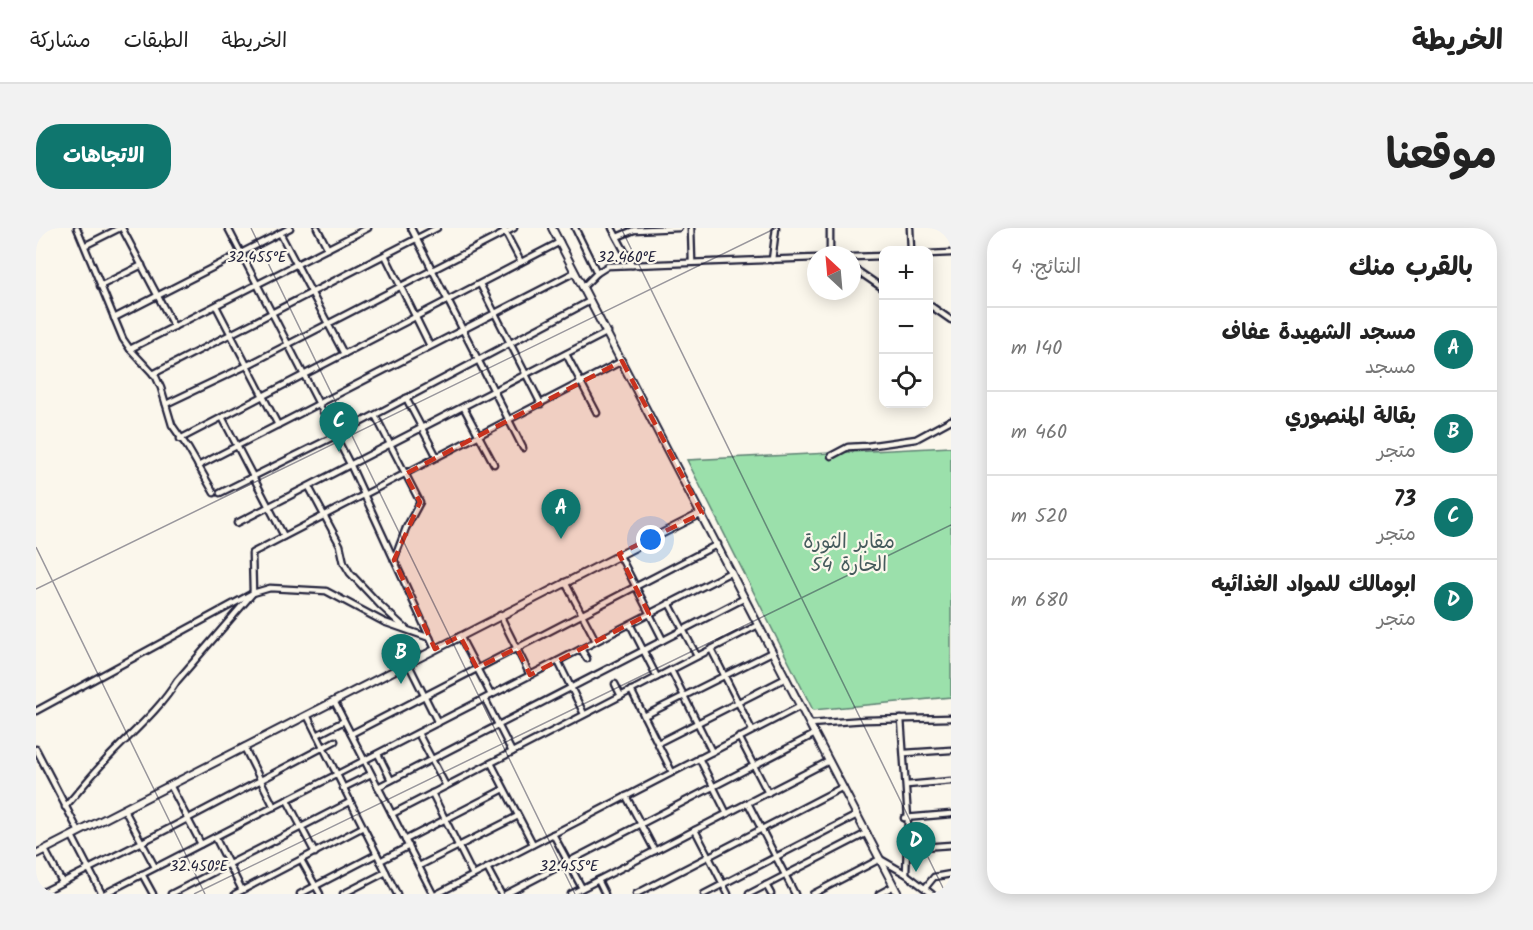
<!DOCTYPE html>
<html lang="ar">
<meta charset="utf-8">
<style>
:root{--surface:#fff;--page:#f2f2f2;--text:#222;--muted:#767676;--line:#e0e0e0;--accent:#0f766e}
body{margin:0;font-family:Kalam,"Playpen Sans Arabic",sans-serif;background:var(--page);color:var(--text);direction:rtl}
.controls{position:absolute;right:18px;top:18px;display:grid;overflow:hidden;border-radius:12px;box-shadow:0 3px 15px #0003}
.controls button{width:54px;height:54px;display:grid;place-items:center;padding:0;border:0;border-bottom:2px solid var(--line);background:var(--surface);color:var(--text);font:30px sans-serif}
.compass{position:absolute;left:771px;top:18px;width:54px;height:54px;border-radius:50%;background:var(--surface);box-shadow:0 3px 15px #0003;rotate:334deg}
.you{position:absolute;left:615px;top:312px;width:21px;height:21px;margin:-15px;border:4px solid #fff;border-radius:50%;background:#1a73e8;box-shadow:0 0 0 9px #1a73e833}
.badge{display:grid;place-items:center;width:39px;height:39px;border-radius:50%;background:var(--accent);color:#fff;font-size:20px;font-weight:700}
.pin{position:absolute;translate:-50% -50px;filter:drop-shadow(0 2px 3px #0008)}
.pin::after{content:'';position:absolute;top:32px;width:21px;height:18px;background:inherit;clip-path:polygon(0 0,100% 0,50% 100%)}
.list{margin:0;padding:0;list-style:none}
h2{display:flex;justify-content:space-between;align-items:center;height:78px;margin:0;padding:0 24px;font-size:26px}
h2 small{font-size:20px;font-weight:400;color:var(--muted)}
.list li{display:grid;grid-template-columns:39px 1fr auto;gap:18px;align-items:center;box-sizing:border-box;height:84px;padding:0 24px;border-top:2px solid var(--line)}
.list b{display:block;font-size:22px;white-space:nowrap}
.list p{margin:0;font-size:20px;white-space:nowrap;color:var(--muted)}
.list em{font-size:20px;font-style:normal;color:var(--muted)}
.icon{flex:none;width:33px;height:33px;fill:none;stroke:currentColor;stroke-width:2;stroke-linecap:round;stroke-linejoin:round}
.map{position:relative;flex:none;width:915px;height:666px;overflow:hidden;direction:ltr;border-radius:24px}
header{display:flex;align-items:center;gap:36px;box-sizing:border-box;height:84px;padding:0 30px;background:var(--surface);border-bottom:2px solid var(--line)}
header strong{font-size:28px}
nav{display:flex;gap:33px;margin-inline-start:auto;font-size:21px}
.intro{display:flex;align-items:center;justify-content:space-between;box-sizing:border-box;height:144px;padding:0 36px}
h1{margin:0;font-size:42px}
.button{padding:15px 27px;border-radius:24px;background:var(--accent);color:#fff;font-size:21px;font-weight:700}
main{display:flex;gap:36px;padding:0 36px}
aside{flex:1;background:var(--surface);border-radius:24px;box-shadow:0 3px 15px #0003}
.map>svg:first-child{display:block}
.green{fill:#9be0ab;stroke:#5e8173;stroke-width:1.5}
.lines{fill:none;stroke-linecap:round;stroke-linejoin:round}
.street-casing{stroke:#22223b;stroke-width:9}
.secondary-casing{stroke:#22223b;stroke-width:10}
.street{stroke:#fbf7ec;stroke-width:4.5}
.secondary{stroke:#fbf7ec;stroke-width:6}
.marked{fill:#c8321e;fill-opacity:0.2;stroke:#c8321e;stroke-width:4.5;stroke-dasharray:12 8;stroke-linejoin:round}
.ticks{fill:none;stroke:#22223b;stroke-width:1.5;stroke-opacity:0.45}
.labels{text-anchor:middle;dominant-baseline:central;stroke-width:4.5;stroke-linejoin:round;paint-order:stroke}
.park-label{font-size:20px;fill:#465b5d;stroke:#fbf7ec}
.ticks-label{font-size:15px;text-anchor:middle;fill:#22223b;stroke:#fbf7ec;stroke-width:4.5;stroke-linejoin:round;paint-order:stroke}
</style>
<header>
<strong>الخريطة</strong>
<nav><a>الخريطة</a><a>الطبقات</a><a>مشاركة</a></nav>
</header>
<div class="intro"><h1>موقعنا</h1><a class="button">الاتجاهات</a></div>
<main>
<aside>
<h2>بالقرب منك<small>النتائج: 4</small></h2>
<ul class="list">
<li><span class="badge">A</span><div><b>مسجد الشهيدة عفاف</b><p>مسجد</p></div><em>140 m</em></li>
<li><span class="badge">B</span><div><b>بقالة المنصوري</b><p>متجر</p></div><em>460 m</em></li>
<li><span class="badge">C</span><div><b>73</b><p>متجر</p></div><em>520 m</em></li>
<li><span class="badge">D</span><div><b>ابومالك للمواد الغذائيه</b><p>متجر</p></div><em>680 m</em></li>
</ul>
</aside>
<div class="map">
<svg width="915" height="666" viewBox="0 0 915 666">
<rect width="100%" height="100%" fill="#fbf7ec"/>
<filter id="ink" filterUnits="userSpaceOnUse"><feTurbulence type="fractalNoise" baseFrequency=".0167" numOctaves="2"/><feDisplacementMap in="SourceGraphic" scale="12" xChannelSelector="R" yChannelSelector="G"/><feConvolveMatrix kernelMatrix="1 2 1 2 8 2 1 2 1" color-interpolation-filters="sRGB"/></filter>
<g filter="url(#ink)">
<polygon class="green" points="915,219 915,469 777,482 651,232"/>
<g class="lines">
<defs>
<g id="street">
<polyline points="41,0 87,111 94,121 120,149 125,160 136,197 152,220 178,265"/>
<polyline points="86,0 138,99"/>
<polyline points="192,0 315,238 399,421"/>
<polyline points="281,0 292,21"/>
<polyline points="375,0 487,220"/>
<polyline points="467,0 485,34"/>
<polyline points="539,0 561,45"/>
<polyline points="576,0 596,37"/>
<polyline points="655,0 656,34"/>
<polyline points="794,0 794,27"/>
<polyline points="874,0 875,22"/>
<polyline points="244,5 308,126"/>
<polyline points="581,9 598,2 643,0"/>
<polyline points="50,17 84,0"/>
<polyline points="892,26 915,25"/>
<polyline points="349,27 394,118"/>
<polyline points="816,29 848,28"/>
<polyline points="736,32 740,0"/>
<polyline points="816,39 848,61"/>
<polyline points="444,56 505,176"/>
<polyline points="64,58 106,37"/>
<polyline points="547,59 561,45 572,38 780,30"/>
<polyline points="892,76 915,92"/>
<polyline points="180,78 242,197"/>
<polyline points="78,90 254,0"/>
<polyline points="94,121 332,0"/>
<polyline points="530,126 561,185"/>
<polyline points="117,146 401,0"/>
<polyline points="370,170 401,229"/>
<polyline points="130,176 210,138 478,0"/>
<polyline points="428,180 458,236"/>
<polyline points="339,187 384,274 370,300 358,332"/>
<polyline points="186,189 248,308"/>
<polyline points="144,211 524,14"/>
<polyline points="795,228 812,219 831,218 880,211 915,192"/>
<polyline points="162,238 539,44"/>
<polyline points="273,259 304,317 308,335 314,345 344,377 370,401"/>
<polyline points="184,265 299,208 554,73"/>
<polyline points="201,295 572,104"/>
<polyline points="583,326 627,412"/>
<polyline points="529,354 560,413"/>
<polyline points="633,375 661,428"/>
<polyline points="464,387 494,447"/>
<polyline points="594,396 621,449"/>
<polyline points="424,408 455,467"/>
<polyline points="545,421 551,431"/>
<polyline points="675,421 716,502"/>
<polyline points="522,433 548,486"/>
<polyline points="372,435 402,495"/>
<polyline points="635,442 676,524"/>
<polyline points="579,456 585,468"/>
<polyline points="595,462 636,544"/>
<polyline points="449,471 476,524"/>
<polyline points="298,473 397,666"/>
<polyline points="0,483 217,365 234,360 290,363 348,394 394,410"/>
<polyline points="271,487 361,666"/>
<polyline points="608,488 736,424"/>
<polyline points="865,491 872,590 870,646"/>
<polyline points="774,496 829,492 915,490"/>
<polyline points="382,505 410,558"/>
<polyline points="315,506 682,316"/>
<polyline points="281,507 308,493"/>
<polyline points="703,509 732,565"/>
<polyline points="622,515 750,450"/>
<polyline points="208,519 238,579"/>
<polyline points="0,521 43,604"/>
<polyline points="869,525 915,522"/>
<polyline points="342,526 355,552"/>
<polyline points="663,530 691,586"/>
<polyline points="455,535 497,616"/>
<polyline points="134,557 165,616"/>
<polyline points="871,557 915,553"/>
<polyline points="342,559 709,370"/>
<polyline points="307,560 335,546"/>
<polyline points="396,565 437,647"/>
<polyline points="590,568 619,623"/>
<polyline points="251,572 279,625"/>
<polyline points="712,575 759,666"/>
<path d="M 29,579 C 42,564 55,548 69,533 C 93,507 122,484 141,453 L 217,365 L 216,325 L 586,133"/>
<polyline points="88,581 119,639"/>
<polyline points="356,586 722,397"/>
<polyline points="868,590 915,586"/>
<polyline points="659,602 692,666"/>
<polyline points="517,606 546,660"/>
<polyline points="36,608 66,666"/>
<polyline points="179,609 206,662"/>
<polyline points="369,612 468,561"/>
<polyline points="872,620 915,617"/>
<polyline points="9,622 26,654"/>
<polyline points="265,632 284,666"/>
<polyline points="344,633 373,618"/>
<polyline points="383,638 482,588"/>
<polyline points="451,640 465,666"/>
<polyline points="106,646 117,666"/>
<polyline points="562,652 569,666"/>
<polyline points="730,657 735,666"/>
<polyline points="889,660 898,649 915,646"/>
<polyline points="3,666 134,600 299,513"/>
<polyline points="68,666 695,344"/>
<polyline points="135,666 314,574"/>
<polyline points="199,666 327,599"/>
<polyline points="264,666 341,626"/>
<polyline points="307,666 350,644"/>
<polyline points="401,666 765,478"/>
<polyline points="470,666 779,506"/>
<polyline points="535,666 793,533"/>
<polyline points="600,666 807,559"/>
<polyline points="668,666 821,587"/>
<polyline points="713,666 831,605"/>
<polyline points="777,666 844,631 870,646 896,666"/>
<polyline points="843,666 858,658"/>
</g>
<g id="secondary">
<polyline points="516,0 862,666"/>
<polyline points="0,626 666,285"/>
</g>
</defs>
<use href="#street" class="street-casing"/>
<use href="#secondary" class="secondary-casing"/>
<use href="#street" class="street"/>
<use href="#secondary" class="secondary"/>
</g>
</g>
<path class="marked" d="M 586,133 L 666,285 L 583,326 L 613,386 L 494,447 L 481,420 L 441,440 L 424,408 L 399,421 L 358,332 L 384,274 L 369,246 Z"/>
<path class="ticks" d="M 215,0 L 539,666M 585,0 L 910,666M 0,319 L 169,666M 0,361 L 740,0M 158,666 L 915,297"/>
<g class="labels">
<g class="park-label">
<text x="813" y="315">مقابر الثورة<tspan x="813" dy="23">الحارة 54</tspan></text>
</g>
</g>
<g class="ticks-label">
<text x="221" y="34">32.455°E</text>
<text x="591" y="34">32.460°E</text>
<text x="163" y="643">32.450°E</text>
<text x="533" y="643">32.455°E</text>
</g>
</svg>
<div class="controls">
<button>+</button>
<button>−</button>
<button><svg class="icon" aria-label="locate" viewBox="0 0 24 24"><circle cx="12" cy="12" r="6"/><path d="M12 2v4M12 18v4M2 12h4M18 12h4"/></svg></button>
</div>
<svg class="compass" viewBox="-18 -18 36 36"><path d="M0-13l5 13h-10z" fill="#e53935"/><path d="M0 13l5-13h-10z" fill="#767676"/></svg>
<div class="you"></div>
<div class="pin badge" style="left:525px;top:311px">A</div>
<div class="pin badge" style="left:365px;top:456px">B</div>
<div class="pin badge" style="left:303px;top:224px">C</div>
<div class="pin badge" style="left:880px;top:644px">D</div>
</div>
</main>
